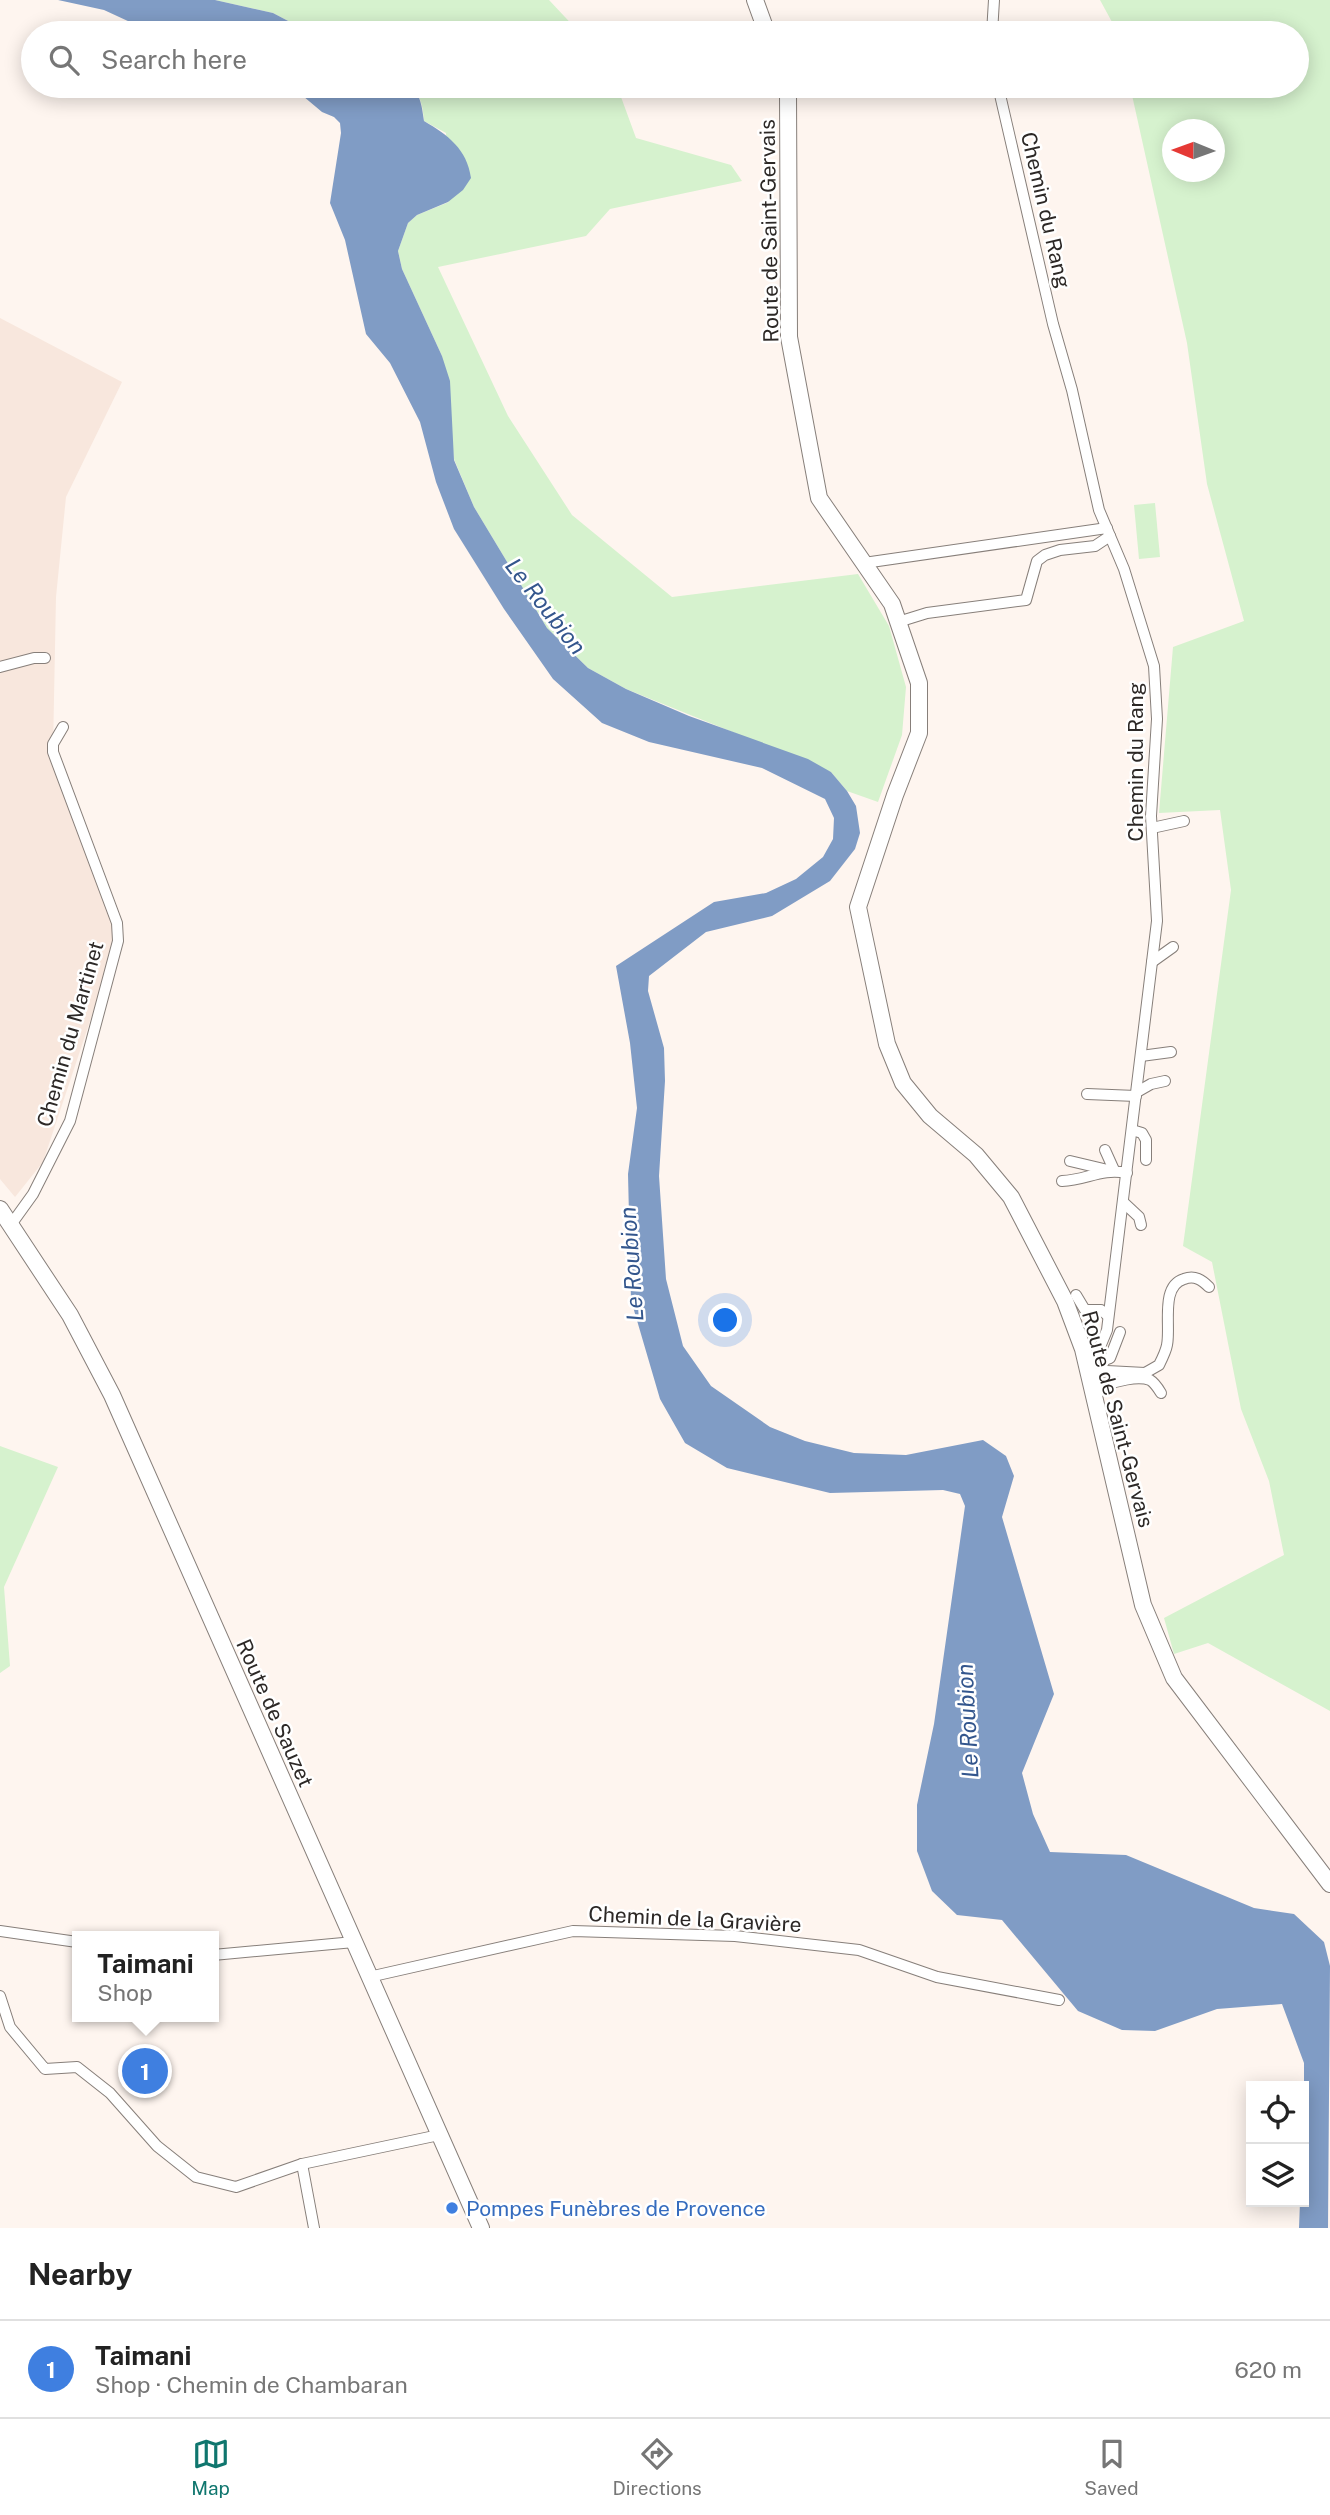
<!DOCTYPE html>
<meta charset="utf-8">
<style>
:root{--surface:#fff;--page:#f2f2f2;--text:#222;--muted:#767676;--line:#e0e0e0;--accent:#0f766e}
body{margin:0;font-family:"Public Sans",sans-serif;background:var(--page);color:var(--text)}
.controls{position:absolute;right:21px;bottom:21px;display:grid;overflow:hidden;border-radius:0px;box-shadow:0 4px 18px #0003}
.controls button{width:63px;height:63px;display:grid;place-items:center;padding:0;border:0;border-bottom:2px solid var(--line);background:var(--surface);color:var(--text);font:35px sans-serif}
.compass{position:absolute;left:1162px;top:119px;width:63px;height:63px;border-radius:50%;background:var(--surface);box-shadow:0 4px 18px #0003;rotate:271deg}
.you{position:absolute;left:726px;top:1321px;width:24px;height:24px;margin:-18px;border:5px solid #fff;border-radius:50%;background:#1a73e8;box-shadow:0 0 0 10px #1a73e833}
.badge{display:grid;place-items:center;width:46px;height:46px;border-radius:50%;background:var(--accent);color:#fff;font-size:23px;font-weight:700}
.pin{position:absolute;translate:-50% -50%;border:4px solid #fff;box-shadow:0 2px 7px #0006}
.popup{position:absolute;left:72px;top:1931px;width:147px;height:91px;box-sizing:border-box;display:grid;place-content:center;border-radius:0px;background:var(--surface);filter:drop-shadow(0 2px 5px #0005);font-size:23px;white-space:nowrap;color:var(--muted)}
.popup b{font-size:26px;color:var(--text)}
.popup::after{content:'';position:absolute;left:50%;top:100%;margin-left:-14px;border:14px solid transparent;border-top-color:var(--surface)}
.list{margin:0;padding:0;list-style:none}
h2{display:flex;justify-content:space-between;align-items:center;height:91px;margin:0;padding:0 28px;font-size:30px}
h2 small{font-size:23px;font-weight:400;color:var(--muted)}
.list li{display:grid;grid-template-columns:46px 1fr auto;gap:21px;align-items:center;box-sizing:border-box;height:98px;padding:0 28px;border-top:2px solid var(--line)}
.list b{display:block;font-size:26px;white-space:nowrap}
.list p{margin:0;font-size:23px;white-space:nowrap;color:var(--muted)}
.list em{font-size:23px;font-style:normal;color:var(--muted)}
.icon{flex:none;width:38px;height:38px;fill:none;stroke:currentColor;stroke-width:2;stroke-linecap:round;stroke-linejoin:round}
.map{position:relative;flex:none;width:1330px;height:2228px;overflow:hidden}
.search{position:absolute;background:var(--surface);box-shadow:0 4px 18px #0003;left:21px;right:21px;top:21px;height:77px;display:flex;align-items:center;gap:18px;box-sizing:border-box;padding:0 24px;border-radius:38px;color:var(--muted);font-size:26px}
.sheet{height:189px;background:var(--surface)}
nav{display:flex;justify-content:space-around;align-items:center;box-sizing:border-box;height:98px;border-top:2px solid var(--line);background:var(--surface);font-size:19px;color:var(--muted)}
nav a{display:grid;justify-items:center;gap:4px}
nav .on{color:var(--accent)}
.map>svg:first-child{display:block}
.built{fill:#f8e7dd}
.green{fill:#d6f2ce;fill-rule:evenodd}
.water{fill:#809cc5}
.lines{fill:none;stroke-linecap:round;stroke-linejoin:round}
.street-casing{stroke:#877f7a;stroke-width:12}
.secondary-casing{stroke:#877f7a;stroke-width:18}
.street{stroke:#fff;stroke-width:10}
.secondary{stroke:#fff;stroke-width:16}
.shop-dot{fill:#3f7fe0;stroke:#fff;stroke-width:2.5}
.labels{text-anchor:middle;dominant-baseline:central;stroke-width:5;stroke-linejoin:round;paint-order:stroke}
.street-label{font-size:21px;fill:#2c2826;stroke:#fff}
.shop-label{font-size:21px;fill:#366cbe;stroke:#fff;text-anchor:start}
.water-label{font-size:23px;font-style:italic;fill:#33568d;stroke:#fff}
</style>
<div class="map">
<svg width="1330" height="2228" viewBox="0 0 1330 2228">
<rect width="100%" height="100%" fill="#fef5ef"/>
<polygon class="built" points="0,318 122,382 66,497 56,597 53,749 120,931 43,1162 15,1197 0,1179"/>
<g class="green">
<polygon points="215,0 549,0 580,33 311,33 273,13"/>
<path d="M 1100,0 L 1330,0 L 1330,1711 L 1208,1643 L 1174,1654 L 1164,1618 L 1284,1555 L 1269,1481 L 1241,1409 L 1212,1262 L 1183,1246 L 1231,890 L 1220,810 L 1159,813 L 1173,647 L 1244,621 L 1207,484 L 1187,343 L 1130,86 L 1297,86 L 1297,33 L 1118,33 ZM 1172,130 L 1214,130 L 1214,172 L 1172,172 Z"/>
<path d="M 411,86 L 617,86 L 636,138 L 731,165 L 742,181 L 610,209 L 586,236 L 438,267 L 508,416 L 572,515 L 672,597 L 858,574 L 889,626 L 906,687 L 902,735 L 878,802 L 847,791 L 831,772 L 626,689 L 588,668 L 547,628 L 474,507 L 454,459 L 442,356 L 402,269 L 398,251 L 408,223 L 417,215 L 449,202 L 446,133 L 424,121 C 423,108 421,95 411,86 Z"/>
<polygon points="1155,503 1160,557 1139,559 1134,505"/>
<polygon points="0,1446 58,1467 4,1587 10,1666 0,1673"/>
</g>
<g class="water">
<polygon points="58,0 215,0 273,13 311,33 175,33 130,22 104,10"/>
<path d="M 291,86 L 411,86 C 421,95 422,108 424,121 C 448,135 467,149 471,178 L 463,190 L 448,202 L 417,215 L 408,223 L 398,251 L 402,269 L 442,356 L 450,381 L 454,460 L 474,507 L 547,628 L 588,668 L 626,689 L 689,716 L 808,759 L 831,772 L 847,791 L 856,806 L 860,833 L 855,849 L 830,881 L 772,916 L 706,932 L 649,976 L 648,991 L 664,1048 L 665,1081 L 659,1176 L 666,1279 L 683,1346 L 711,1386 L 770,1427 L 805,1441 L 854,1453 L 906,1455 L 983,1440 L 1006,1456 L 1014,1476 L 1002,1517 L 1054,1694 L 1022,1773 L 1033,1814 L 1050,1852 L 1126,1855 L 1254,1908 L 1294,1914 L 1324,1942 L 1330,1966 L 1328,2228 L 1299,2228 L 1300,2202 L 1304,2202 L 1304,2063 L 1282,2004 L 1217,2009 L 1155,2031 L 1122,2030 L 1078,2011 L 1002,1920 L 957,1915 L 932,1891 L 917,1851 L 917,1805 L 934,1724 L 965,1506 L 960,1494 L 943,1490 L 830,1493 L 727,1468 L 685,1443 L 660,1399 L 631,1300 L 628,1174 L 637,1108 L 630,1043 L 616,966 L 714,902 L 766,893 L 796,879 L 823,857 L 833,839 L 834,818 L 825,799 L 762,768 L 649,742 L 602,723 L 553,679 L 504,609 L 454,529 L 436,482 L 420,422 L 390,363 L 366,334 L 345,240 L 330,203 L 341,133 L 340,123 L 334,117 L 322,112 Z"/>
</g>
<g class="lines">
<defs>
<g id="street">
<polyline points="992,33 994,0"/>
<polyline points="998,86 1053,324 1072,390 1099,510 1124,569 1154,666 1157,719 1151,816 1157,921 1107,1330 1093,1364 1087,1367"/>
<polyline points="864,563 1107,528"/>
<polyline points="898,622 927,613 1026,600 1037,561 1045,555 1060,550 1095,546 1110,536"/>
<polyline points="0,667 34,658 45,658"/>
<polyline points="1152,828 1184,821"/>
<polyline points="1152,962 1173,947"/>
<polyline points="1141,1056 1171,1052"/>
<polyline points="1137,1092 1151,1084 1165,1081"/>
<polyline points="1087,1094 1136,1096"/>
<polyline points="1132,1130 1142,1133 1146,1140 1146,1160"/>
<polyline points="1105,1150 1114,1170"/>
<polyline points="1070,1161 1108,1170"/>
<path d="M 1062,1181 C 1087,1180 1101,1168 1127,1173"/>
<polyline points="1123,1202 1139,1217 1141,1225"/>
<polyline points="10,1226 33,1194 70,1121 118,941 117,923 53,752 53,744 63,727"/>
<polyline points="1076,1295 1085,1310 1101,1310 1108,1316"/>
<polyline points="1093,1364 1110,1358 1120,1332"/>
<path d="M 1089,1375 L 1107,1371 L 1145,1373 L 1159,1365 C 1162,1359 1166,1351 1167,1345 C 1171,1326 1160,1286 1184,1279 C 1195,1275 1202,1280 1209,1287"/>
<path d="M 1092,1389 C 1107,1385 1134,1374 1150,1380 C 1155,1383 1158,1388 1161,1393"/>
<polyline points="0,1931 77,1942"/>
<polyline points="213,1955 354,1942"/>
<polyline points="369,1977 573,1931 735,1936 859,1950 937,1977 1059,2000"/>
<polyline points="0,1996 10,2027 45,2069 77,2067 110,2093 157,2146 196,2177 236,2187 302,2164 439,2135"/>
<polyline points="302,2164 314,2228"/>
</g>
<g id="secondary">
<polyline points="755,0 767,33"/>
<polyline points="786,86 788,91 789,337 819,498 892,604 919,683 919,733 895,795 858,907 887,1044 903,1083 930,1116 976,1155 1011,1197 1065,1301 1083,1349 1143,1605 1174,1678 1330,1884"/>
<polyline points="0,1209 70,1315 112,1395 481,2228"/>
</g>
</defs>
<use href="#street" class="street-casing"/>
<use href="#secondary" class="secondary-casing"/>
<use href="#street" class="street"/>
<use href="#secondary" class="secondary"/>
</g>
<circle class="shop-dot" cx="452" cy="2208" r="7"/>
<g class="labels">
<g class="street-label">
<text transform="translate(1046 210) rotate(77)">Chemin du Rang</text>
<text transform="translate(769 231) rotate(-91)">Route de Saint-Gervais</text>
<text transform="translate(1135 762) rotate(-90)">Chemin du Rang</text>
<text transform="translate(70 1034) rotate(-74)">Chemin du Martinet</text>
<text transform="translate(1118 1419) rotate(75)">Route de Saint-Gervais</text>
<text transform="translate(275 1713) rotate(66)">Route de Sauzet</text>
<text transform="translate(695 1919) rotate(3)">Chemin de la Gravière</text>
</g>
<g class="shop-label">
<text x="466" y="2208">Pompes Funèbres de Provence</text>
</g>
<g class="water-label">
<text transform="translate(546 606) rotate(52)">Le Roubion</text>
<text transform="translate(631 1264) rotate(-94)">Le Roubion</text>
<text transform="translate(967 1721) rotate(-93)">Le Roubion</text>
</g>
</g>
</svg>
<div class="controls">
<button><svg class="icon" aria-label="locate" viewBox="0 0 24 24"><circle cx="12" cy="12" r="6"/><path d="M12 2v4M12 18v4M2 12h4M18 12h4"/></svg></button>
<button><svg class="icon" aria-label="layers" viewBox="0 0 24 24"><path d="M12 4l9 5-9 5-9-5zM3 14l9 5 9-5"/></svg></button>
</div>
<svg class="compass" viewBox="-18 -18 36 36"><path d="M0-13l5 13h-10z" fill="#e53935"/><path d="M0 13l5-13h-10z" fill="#767676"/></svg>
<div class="you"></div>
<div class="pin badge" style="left:145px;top:2071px;background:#3f7fe0">1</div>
<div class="popup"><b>Taimani</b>Shop</div>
<div class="search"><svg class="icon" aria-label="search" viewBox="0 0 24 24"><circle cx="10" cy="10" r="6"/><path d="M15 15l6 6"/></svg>Search here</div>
</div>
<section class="sheet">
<h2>Nearby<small></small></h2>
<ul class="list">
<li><span class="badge" style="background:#3f7fe0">1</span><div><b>Taimani</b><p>Shop · Chemin de Chambaran</p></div><em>620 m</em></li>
</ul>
</section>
<nav>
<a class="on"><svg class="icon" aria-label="map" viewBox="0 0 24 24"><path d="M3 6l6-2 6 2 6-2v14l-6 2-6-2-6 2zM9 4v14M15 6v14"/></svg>Map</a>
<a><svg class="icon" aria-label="directions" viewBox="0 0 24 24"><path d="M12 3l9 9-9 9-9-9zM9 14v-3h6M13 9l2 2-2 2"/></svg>Directions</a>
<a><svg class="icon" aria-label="saved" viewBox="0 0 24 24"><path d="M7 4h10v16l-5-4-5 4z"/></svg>Saved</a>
</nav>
